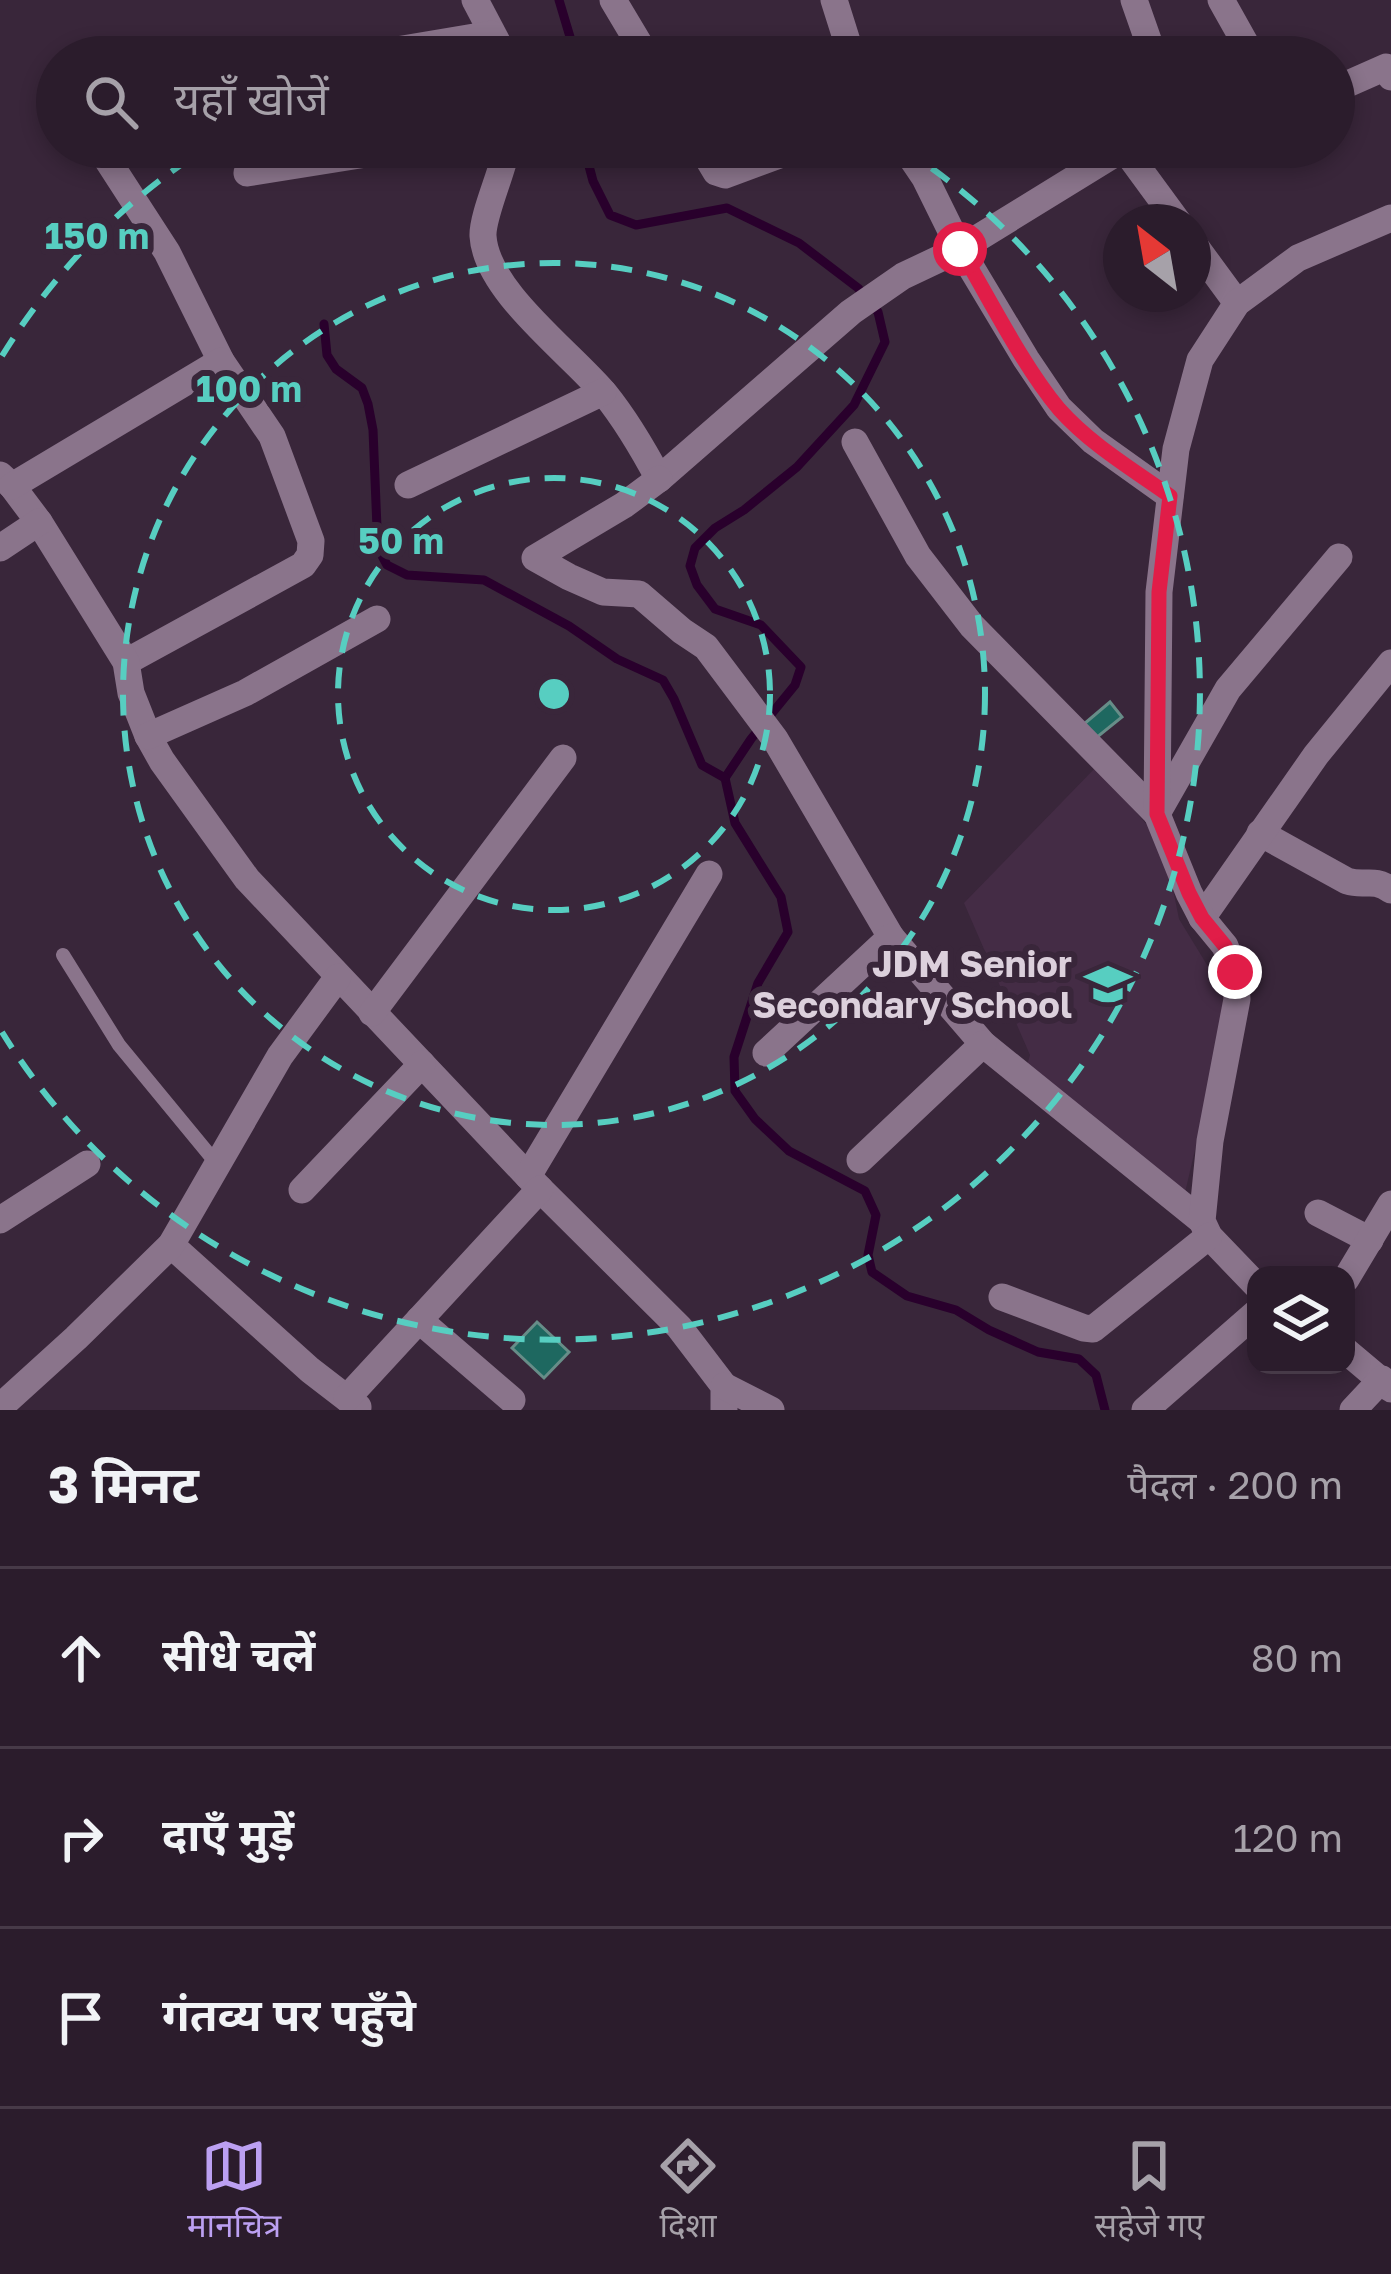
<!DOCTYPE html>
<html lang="hi">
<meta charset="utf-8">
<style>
:root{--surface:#2b1c2c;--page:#372938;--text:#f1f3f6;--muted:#a6a1a9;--line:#473a48;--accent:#bca0f2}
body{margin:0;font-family:"Golos Text","Noto Sans Devanagari",sans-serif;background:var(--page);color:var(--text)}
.controls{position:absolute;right:36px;bottom:36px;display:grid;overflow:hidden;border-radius:24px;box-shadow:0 6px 18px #0003}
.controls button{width:108px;height:108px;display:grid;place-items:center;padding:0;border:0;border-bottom:3px solid var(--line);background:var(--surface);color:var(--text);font:60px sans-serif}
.compass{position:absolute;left:1103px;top:204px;width:108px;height:108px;border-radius:50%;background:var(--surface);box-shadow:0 6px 18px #0003;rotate:329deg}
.stop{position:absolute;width:36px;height:36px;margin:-27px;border:9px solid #e11d48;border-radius:50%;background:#fff}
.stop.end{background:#e11d48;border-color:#fff;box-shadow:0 3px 12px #0008}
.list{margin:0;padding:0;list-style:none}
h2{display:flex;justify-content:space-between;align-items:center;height:156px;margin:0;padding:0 48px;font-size:51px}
h2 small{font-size:39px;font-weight:400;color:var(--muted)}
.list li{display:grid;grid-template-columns:78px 1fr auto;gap:36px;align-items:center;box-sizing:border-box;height:180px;padding:0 48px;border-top:3px solid var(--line)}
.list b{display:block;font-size:45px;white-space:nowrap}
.list em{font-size:39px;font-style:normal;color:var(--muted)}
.icon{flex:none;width:66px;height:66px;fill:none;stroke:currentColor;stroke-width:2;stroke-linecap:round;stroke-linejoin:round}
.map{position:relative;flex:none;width:1391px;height:1410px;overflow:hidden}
.search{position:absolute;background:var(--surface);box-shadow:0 6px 18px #0003;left:36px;right:36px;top:36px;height:132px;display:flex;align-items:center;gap:30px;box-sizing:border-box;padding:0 42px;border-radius:66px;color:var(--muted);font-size:45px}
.sheet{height:696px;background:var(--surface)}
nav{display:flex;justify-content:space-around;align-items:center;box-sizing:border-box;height:168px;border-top:3px solid var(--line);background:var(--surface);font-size:33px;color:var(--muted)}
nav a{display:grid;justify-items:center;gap:6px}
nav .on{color:var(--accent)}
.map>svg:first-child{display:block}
.built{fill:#442c45}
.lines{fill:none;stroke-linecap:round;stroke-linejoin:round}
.stream{stroke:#29002c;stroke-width:9}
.building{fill:#1e6860;stroke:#678d88;stroke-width:3}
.service{stroke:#8a748b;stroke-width:14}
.minor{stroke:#8a748b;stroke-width:27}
.route{stroke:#e11d48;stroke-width:15}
.ring{fill:none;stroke:#57cec1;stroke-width:6;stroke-dasharray:21 15}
.labels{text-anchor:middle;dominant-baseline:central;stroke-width:12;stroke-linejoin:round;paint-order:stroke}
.poi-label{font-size:36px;font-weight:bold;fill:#dcd0dc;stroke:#39263a;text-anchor:end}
.centre{fill:#57cec1;stroke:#39263a;stroke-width:6}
.ring-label{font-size:36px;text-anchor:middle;font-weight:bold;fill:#57cec1;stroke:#39263a;stroke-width:12;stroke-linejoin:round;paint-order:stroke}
</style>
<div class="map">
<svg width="1391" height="1410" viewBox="0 0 1391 1410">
<rect width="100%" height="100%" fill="#39263a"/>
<polygon class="built" points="1097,766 1164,845 1179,919 1226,996 1206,1103 1183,1201 1026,1069 1030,1055 964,903"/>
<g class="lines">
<g class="stream">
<polyline points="559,0 576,57"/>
<polyline points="584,147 593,181 610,215 636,225 727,208 799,243 858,288 878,312 885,342 854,405 797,467 744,510 715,528 695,548 690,566 697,585 715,609 761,625 801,667 795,685 751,739 725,778 735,823 781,897 788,932 758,983 734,1057 735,1091 755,1119 789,1151 865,1191 876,1215 868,1255 872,1272 907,1296 956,1310 989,1330 1038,1352 1079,1359 1096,1375 1105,1410"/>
<polyline points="324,324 327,355 336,369 362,388 368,404 373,430 377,528 380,552 387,565 407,575 484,580 569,626 617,659 663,680 674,699 702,765 725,778"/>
</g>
</g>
<g class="building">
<polygon points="1110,702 1122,717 1096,738 1084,724"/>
<polygon points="537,1322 569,1352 544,1378 512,1348"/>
</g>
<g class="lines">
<polyline class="service" points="63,955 119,1045 217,1164"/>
<g class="minor">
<polyline points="475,0 505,57"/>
<polyline points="613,0 647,57"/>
<polyline points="834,0 852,57"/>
<polyline points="1134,0 1154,57"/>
<polyline points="1221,0 1253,57"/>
<polyline points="355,57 492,34"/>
<polyline points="1334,90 1386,67 1391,77"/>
<polyline points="99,147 167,252 221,361 272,436 311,541 310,555 303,565 126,662"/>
<path d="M 507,147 C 503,171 482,216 483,236 C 486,291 570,352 605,394 C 626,420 643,449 659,479 L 851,312 L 903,276 L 960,249 L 1124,148"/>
<polyline points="701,147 716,172 725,175 801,147"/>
<polyline points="904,147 925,178 960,249 1026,359 1059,408 1093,441 1170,496"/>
<polyline points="1123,147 1178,222"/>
<polyline points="247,173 410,147"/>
<polyline points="1193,243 1237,303"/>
<polyline points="855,442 918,556 972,626 1157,814"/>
<polyline points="0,475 12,486 39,522 126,662 131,693 148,736 162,761 247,879 540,1189 679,1327 724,1386 724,1410"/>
<polyline points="659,479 624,505 535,558 569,577 603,592 639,594 682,631 706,647 775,739 891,937 983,1044 1202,1221"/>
<polyline points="408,485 603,392"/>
<polyline points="12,486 221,361"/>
<polyline points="0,548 39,522"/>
<polyline points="148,736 245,693 377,619"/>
<polyline points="1159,810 1228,689 1339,557"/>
<path d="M 1260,833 L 1347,881 C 1366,887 1372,877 1391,890"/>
<polyline points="1202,918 1316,755 1391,663"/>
<polyline points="372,1013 563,758"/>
<polyline points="766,1053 891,937"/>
<polyline points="860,1160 983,1044"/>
<polyline points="528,1176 709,874"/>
<polyline points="302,1190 422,1064"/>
<polyline points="1318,1213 1370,1240"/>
<polyline points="0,1220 87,1164"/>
<polyline points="171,1245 310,1370 358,1407"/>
<polyline points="1346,1279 1391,1204"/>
<polyline points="1256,1285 1209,1236 1202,1221 1210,1141 1237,999 1235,972 1225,946 1202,918 1189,893 1157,814 1159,592 1176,449 1200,360 1237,303 1298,258 1391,218"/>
<polyline points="1002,1297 1084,1328 1093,1329 1209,1236"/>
<polyline points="419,1320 512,1400"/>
<polyline points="1346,1351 1391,1389"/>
<polyline points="724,1386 771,1410"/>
<polyline points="347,1398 540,1189"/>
<polyline points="0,1407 76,1338 171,1245 280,1056 338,977"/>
<polyline points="1145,1410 1256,1313"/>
<polyline points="1353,1410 1382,1379"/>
</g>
</g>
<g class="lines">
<path class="route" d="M 960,249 C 989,298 1023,366 1059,409 C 1090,444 1132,469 1170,496 L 1159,592 L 1157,814 L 1189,893 L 1202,918 L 1225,946 L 1235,972"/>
</g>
<g class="ring">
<circle cx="554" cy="694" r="216"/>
<circle cx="554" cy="694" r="431"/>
<path d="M2 356A647 647 0 0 1 206 148M442 57A647 647 0 0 1 666 57M902 148A647 647 0 1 1 2 1032"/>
</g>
<defs>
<symbol id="school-bare" viewBox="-9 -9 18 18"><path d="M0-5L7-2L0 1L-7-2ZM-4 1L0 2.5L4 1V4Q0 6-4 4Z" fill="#57cec1" stroke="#39263a" stroke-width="2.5" paint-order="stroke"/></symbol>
</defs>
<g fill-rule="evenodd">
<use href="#school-bare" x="1075" y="951" width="66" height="66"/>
</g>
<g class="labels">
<g class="poi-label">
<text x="1072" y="963">JDM Senior<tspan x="1072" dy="41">Secondary School</tspan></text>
</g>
</g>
<circle cx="554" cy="694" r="18" class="centre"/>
<g class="ring-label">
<text x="97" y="249">150 m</text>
<text x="249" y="402">100 m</text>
<text x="401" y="554">50 m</text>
</g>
</svg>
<div class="controls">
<button><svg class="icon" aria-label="layers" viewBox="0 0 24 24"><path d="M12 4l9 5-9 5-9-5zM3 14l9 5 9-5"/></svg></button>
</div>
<svg class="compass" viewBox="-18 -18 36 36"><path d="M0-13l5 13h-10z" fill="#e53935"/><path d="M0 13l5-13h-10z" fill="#a6a1a9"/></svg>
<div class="stop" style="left:960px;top:249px"></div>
<div class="stop end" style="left:1235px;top:972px"></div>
<div class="search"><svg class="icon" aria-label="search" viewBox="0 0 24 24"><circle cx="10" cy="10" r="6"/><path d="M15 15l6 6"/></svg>यहाँ खोजें</div>
</div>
<section class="sheet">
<h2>3 मिनट<small>पैदल · 200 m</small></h2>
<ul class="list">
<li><svg class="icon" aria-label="ahead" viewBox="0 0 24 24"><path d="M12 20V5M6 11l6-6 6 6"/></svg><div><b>सीधे चलें</b></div><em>80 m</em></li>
<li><svg class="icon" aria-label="right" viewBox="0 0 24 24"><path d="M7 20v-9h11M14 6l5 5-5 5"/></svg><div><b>दाएँ मुड़ें</b></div><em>120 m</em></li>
<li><svg class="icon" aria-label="arrive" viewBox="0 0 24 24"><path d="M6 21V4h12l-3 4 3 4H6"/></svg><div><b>गंतव्य पर पहुँचे</b></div></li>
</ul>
</section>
<nav>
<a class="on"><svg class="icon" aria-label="map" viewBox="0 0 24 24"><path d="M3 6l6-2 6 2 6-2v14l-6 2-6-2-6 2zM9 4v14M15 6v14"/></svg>मानचित्र</a>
<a><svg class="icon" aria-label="directions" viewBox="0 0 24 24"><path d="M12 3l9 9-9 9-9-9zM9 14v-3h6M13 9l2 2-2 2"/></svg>दिशा</a>
<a><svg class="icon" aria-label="saved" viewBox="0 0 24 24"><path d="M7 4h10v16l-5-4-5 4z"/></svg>सहेजे गए</a>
</nav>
